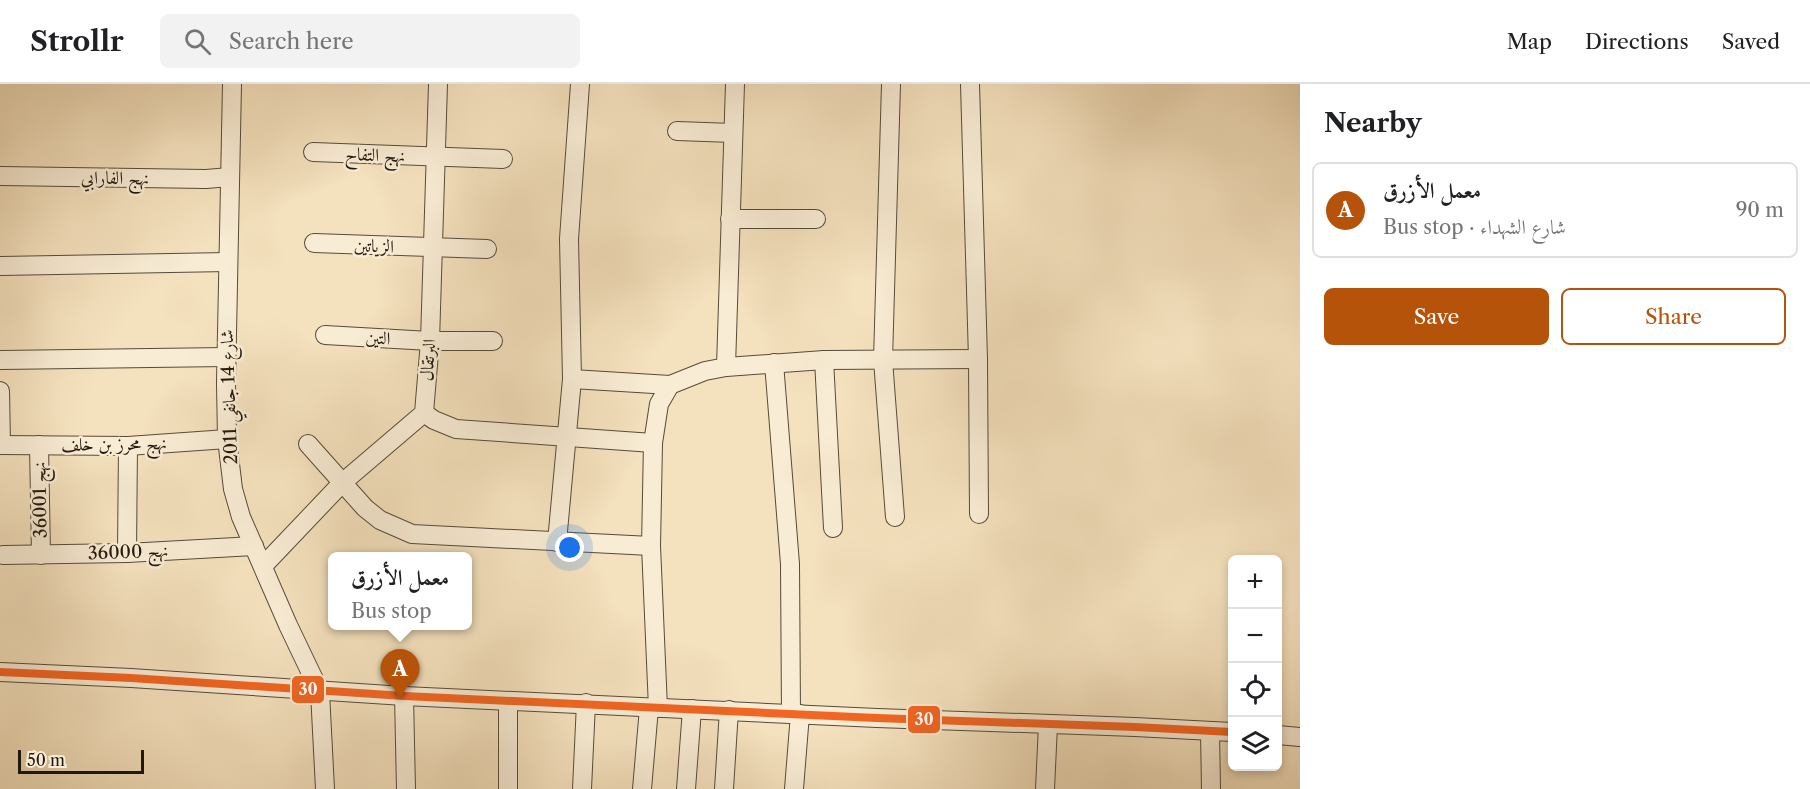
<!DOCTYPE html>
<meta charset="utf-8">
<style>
:root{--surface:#fff;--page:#f2f2f2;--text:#202124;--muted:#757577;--line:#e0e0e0;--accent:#b45309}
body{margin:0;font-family:"Libre Caslon Text",Amiri,serif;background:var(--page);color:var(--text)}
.controls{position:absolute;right:18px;bottom:18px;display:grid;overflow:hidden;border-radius:9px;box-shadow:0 3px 9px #0003}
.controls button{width:54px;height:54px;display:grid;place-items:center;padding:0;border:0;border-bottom:2px solid var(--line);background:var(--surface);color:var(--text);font:30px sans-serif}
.scale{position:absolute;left:18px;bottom:15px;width:126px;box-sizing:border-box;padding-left:6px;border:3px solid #22190e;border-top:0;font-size:16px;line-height:21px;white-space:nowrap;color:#22190e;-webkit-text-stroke:4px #f8ecd4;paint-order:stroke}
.you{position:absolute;left:570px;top:464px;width:21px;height:21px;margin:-15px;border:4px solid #fff;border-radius:50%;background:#1a73e8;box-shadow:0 0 0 9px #1a73e833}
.badge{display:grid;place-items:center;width:39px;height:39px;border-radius:50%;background:var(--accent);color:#fff;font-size:20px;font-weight:700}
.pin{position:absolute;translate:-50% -50px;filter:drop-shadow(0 2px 3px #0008)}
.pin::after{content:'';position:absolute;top:32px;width:21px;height:18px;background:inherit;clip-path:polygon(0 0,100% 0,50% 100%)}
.popup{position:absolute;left:328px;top:468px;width:144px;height:78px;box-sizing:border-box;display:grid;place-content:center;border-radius:9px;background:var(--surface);filter:drop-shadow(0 2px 4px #0005);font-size:20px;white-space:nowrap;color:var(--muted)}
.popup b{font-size:22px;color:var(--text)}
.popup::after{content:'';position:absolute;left:50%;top:100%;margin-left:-12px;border:12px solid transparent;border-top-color:var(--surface)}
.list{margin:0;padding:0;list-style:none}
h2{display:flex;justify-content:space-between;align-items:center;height:78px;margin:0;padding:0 24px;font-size:26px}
h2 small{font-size:20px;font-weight:400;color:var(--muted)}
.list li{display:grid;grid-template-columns:39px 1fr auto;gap:18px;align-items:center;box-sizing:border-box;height:96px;margin:0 12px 12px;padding:0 12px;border:2px solid var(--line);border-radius:9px}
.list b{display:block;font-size:22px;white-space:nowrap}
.list p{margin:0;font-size:20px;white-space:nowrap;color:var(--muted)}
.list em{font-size:20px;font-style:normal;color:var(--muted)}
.actions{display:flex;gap:12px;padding:18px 24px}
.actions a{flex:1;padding:14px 0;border:2px solid var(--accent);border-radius:9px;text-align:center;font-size:21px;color:var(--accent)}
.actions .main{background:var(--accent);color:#fff}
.icon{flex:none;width:33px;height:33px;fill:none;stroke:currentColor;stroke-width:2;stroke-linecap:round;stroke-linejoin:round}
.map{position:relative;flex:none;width:1300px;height:705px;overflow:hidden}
header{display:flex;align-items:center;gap:36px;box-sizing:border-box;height:84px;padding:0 30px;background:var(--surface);border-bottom:2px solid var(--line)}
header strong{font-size:28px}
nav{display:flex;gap:33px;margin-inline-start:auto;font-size:21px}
.search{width:420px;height:54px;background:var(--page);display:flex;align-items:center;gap:15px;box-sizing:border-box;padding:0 21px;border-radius:9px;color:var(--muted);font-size:22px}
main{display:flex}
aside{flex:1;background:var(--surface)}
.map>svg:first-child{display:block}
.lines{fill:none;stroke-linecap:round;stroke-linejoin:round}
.minor-casing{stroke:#564b3a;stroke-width:20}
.minor{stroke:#f8ecd4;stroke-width:18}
.bus-1-casing{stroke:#f8ecd4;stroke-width:12}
.bus-1{stroke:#f26522;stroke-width:8}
.labels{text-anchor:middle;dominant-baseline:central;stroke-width:5;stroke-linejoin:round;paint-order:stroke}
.street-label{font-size:18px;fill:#22190e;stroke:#f8ecd4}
.line-badge{stroke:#f8ecd4;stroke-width:2}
.badge-label{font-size:16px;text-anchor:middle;font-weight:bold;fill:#fff}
</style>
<header>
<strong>Strollr</strong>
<div class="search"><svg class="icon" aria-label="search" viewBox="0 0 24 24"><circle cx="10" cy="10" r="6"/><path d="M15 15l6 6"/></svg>Search here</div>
<nav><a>Map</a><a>Directions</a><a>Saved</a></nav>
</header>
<main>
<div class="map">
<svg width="1300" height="705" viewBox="0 0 1300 705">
<rect width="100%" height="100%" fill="#f4e1bd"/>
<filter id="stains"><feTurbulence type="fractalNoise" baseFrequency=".00333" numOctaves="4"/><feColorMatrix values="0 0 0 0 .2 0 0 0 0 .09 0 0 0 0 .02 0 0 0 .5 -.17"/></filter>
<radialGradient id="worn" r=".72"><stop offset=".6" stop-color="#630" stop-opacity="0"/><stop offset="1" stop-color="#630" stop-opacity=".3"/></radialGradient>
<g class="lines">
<defs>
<g id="minor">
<polyline points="232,0 226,299 227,355 233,405 241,433 288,541 320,608 325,705"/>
<polyline points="891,0 883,276 895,433"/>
<polyline points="970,0 978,275 979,430"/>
<polyline points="677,47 733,49"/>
<polyline points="313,68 503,75"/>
<polyline points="0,92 206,95 230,93"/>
<polyline points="730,135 816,135"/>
<polyline points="314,159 487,165"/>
<polyline points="0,182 228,178"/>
<polyline points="325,251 430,257 493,257"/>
<polyline points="0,276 226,273"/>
<polyline points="824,276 833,444"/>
<polyline points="774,279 790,480 791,630"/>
<polyline points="726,283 735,0"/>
<polyline points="572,295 670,301"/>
<polyline points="0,307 1,361"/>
<polyline points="424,329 434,336 456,345 653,359"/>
<polyline points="308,360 365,424 380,436 412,450 651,462"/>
<polyline points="0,361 128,362 227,355"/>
<polyline points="39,361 41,471"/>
<polyline points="557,458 572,295 569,155 580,0"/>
<polyline points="127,469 128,362"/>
<polyline points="3,471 127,469 254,462"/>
<polyline points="263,482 342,399 424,329 430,257 438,0"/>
<polyline points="0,588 131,594 404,612 877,634 1135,643 1232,648"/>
<polyline points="404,612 406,705"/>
<polyline points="508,617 508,705"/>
<polyline points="658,624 651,462 653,359 659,320 670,301 705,287 726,283 824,276 978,275"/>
<polyline points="1210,647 1211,705"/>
<polyline points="1278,651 1300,653"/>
<polyline points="582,705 586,619"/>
<polyline points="642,705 649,624"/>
<polyline points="686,705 692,625"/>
<polyline points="724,705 729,626"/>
<polyline points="794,705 800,630"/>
<polyline points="1045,705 1048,641"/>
</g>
</defs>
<use href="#minor" class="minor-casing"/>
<use href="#minor" class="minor"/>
<defs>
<polyline id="bus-1" points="0,588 131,594 404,612 877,634 1135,643 1232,648"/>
</defs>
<use href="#bus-1" class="bus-1-casing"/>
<use href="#bus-1" class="bus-1"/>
</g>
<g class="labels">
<g class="street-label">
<text transform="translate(375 71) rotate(2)">نهج التفاح</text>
<text transform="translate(115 94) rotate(1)">نهج الفارابي</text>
<text transform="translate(374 162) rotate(3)">الزياتين</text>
<text transform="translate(378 254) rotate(3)">التين</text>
<text transform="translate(428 276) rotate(-86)">البرتقال</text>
<text transform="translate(229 313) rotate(-92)">شارع 14 جانفي 2011</text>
<text transform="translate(114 360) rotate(-1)">نهج محرز بن خلف</text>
<text transform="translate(40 416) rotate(-91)">نهج 36001</text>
<text transform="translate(128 468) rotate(-2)">نهج 36000</text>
</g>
</g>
<g class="line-badge">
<rect x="291" y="591" width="34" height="29" rx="6" fill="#f26522"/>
<rect x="907" y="621" width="34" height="29" rx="6" fill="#f26522"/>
</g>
<g class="badge-label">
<text x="308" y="611">30</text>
<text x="924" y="641">30</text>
</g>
<rect width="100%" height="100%" filter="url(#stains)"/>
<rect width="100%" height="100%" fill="url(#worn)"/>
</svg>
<div class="controls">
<button>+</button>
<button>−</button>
<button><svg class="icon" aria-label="locate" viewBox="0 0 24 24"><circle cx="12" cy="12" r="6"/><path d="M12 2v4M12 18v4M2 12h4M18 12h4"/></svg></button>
<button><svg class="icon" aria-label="layers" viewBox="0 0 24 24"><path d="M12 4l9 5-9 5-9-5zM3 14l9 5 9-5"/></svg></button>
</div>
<div class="scale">50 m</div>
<div class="you"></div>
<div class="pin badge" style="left:400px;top:615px">A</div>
<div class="popup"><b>معمل الأزرق</b>Bus stop</div>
</div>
<aside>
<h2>Nearby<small></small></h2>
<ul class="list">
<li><span class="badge">A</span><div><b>معمل الأزرق</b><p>Bus stop · شارع الشهداء</p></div><em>90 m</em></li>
</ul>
<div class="actions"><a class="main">Save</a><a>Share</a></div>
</aside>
</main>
